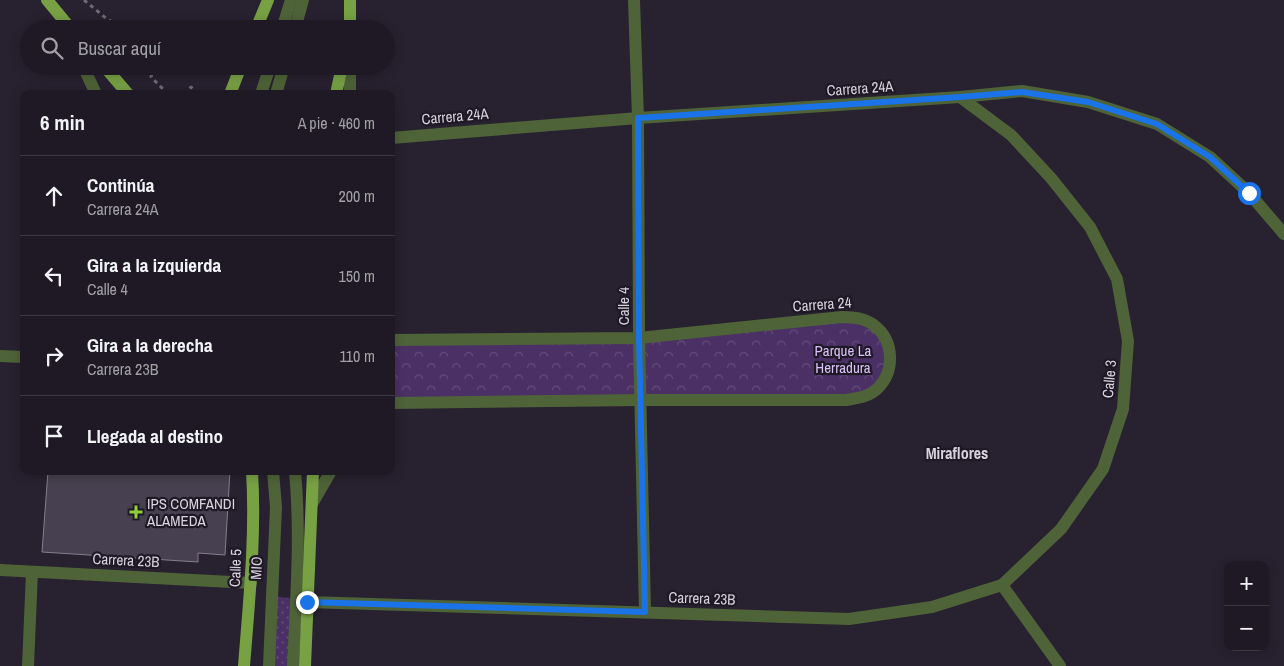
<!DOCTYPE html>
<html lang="es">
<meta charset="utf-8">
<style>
:root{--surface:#1e1924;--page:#2b2631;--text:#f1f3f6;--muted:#a1a0a6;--line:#3c3841}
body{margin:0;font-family:"Archivo Narrow",sans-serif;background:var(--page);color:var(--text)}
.controls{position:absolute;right:15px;bottom:15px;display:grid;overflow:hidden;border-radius:10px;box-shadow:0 2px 12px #0003}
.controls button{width:45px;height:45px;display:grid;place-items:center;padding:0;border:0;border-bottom:1px solid var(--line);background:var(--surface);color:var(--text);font:25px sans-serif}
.stop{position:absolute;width:15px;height:15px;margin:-11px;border:4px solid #1a73e8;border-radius:50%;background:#fff}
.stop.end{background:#1a73e8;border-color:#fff;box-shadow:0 1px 5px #0008}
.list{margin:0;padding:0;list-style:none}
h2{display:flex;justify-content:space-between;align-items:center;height:65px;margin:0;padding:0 20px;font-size:21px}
h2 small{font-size:16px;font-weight:400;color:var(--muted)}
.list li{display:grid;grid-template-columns:32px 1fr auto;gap:15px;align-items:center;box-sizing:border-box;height:80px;padding:0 20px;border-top:1px solid var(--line)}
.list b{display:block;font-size:19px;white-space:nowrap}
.list p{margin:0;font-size:16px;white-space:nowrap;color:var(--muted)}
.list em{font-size:16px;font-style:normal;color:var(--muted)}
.icon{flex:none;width:28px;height:28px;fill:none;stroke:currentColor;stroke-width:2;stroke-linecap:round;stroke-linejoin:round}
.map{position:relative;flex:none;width:1284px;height:666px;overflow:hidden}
.search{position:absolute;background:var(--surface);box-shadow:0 2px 12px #0003;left:20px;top:20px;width:375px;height:55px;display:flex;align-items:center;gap:12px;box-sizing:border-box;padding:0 18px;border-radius:28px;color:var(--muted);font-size:19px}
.panel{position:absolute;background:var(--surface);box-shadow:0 2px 12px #0003;left:20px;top:90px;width:375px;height:385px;border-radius:10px}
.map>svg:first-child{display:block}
.grass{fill:url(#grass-dots)}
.forest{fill:url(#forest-crowns)}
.building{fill:#474050;stroke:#867e90}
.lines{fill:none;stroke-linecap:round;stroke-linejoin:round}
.path{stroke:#706a77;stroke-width:3;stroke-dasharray:4 4;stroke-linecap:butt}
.minor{stroke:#4f6338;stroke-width:12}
.major{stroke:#78a144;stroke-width:12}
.route{stroke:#1a73e8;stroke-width:6}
.poi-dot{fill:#92cd3e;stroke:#1f1826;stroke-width:2}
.labels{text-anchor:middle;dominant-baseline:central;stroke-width:4.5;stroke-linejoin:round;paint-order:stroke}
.street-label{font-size:15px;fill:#d7d2dc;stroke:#1f1826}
.park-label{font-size:15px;fill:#d9c2f5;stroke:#1f1826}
.poi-label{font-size:15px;fill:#d7d2dc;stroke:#1f1826;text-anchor:start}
.neighbourhood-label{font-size:16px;font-weight:bold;fill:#d7d2dc;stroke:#1f1826}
</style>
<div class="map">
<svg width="1284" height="666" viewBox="0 0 1284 666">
<defs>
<pattern id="grass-dots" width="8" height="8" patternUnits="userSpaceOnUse" patternTransform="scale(1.25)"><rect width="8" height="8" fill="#4b3065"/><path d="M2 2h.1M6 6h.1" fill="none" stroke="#644d7a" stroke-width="1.8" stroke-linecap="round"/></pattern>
<pattern id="forest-crowns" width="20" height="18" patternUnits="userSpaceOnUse" patternTransform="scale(1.25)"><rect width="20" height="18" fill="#4b3065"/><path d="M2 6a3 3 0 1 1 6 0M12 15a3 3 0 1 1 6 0" fill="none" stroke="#644d7a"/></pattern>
</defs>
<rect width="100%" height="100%" fill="#282130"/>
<polygon class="grass" points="271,596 297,599 293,666 269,666"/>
<polygon class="forest" points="860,318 886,339 888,373 863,397 391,403 391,340 639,338"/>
<polygon class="building" points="48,471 230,471 225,555 198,553 198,562 42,552"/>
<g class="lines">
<g class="path">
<polyline points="84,0 107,19 125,29"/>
<polyline points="154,66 151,77 168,94"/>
<polyline points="184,94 191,87 197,94"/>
</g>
<g class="minor">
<polyline points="634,0 638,118 639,338 645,612"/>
<polyline points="282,29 291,0"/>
<polyline points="295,29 303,0"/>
<polyline points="83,66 96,94"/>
<polyline points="261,94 270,66"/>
<polyline points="276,94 284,66"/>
<polyline points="350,94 350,66"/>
<polyline points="391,138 638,118 960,97 1022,91 1088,102 1157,124 1210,157 1249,193 1284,234"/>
<path d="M 391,340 L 639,338 L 842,317 C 854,317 866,318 875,326 C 894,341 895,371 878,388 C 869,397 858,398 846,400 L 641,400 L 391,403"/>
<polyline points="0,356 24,357"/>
<polyline points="312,504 331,471"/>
<polyline points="0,570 251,583"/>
<polyline points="1002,585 1060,666"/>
<polyline points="307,602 849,619 932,607 1002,585 1061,529 1103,469 1123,409 1128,341 1117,279 1090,227 1051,178 1011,135 960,97"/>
<polyline points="28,666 32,572"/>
<polyline points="269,666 276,507 273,471"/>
<path d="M 293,666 C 296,601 301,536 295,471"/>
</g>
<g class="major">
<polyline points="47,0 71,29"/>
<polyline points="256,29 268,0"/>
<polyline points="350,29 350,0"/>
<polyline points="104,66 128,94"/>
<polyline points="230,94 241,66"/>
<polyline points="336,94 342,66"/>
<path d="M 244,666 C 249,602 256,536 252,471"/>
<polyline points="305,666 313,471"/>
</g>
</g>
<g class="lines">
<polyline class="route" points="307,602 645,612 639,338 638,118 960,97 1022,92 1088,102 1157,124 1210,157 1249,193"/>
</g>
<path class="poi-dot" d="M133.5 504.5h5v5h5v5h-5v5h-5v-5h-5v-5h5z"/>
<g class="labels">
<g class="street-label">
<text transform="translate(860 88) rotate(-4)">Carrera 24A</text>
<text transform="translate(455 116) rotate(-5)">Carrera 24A</text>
<text transform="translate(822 304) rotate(-4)">Carrera 24</text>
<text transform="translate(623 306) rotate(-90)">Calle 4</text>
<text transform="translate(1109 379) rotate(-85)">Calle 3</text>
<text transform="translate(126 560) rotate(3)">Carrera 23B</text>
<text transform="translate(235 568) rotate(-88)">Calle 5</text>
<text transform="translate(256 568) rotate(-87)">MIO</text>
<text transform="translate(702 598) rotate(2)">Carrera 23B</text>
</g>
<g class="park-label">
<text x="843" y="350">Parque La<tspan x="843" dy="17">Herradura</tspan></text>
</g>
<g class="poi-label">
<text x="147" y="503">IPS COMFANDI<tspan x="147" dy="17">ALAMEDA</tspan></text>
</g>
<g class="neighbourhood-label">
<text x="957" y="453">Miraflores</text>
</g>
</g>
</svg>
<div class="controls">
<button>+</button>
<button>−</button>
</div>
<div class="stop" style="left:1249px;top:193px"></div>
<div class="stop end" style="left:307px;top:602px"></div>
<div class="search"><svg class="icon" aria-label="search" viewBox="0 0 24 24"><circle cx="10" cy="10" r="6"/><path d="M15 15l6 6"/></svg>Buscar aquí</div>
<section class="panel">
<h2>6 min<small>A pie · 460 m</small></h2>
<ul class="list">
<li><svg class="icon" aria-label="ahead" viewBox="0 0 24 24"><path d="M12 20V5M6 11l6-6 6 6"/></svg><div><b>Continúa</b><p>Carrera 24A</p></div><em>200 m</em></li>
<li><svg class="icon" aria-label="left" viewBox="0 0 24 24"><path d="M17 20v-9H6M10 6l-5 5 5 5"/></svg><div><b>Gira a la izquierda</b><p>Calle 4</p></div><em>150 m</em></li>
<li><svg class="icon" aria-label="right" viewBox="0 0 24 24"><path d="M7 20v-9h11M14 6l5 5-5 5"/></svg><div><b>Gira a la derecha</b><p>Carrera 23B</p></div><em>110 m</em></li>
<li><svg class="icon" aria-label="arrive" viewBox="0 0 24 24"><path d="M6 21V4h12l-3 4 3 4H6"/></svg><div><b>Llegada al destino</b></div></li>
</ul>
</section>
</div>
